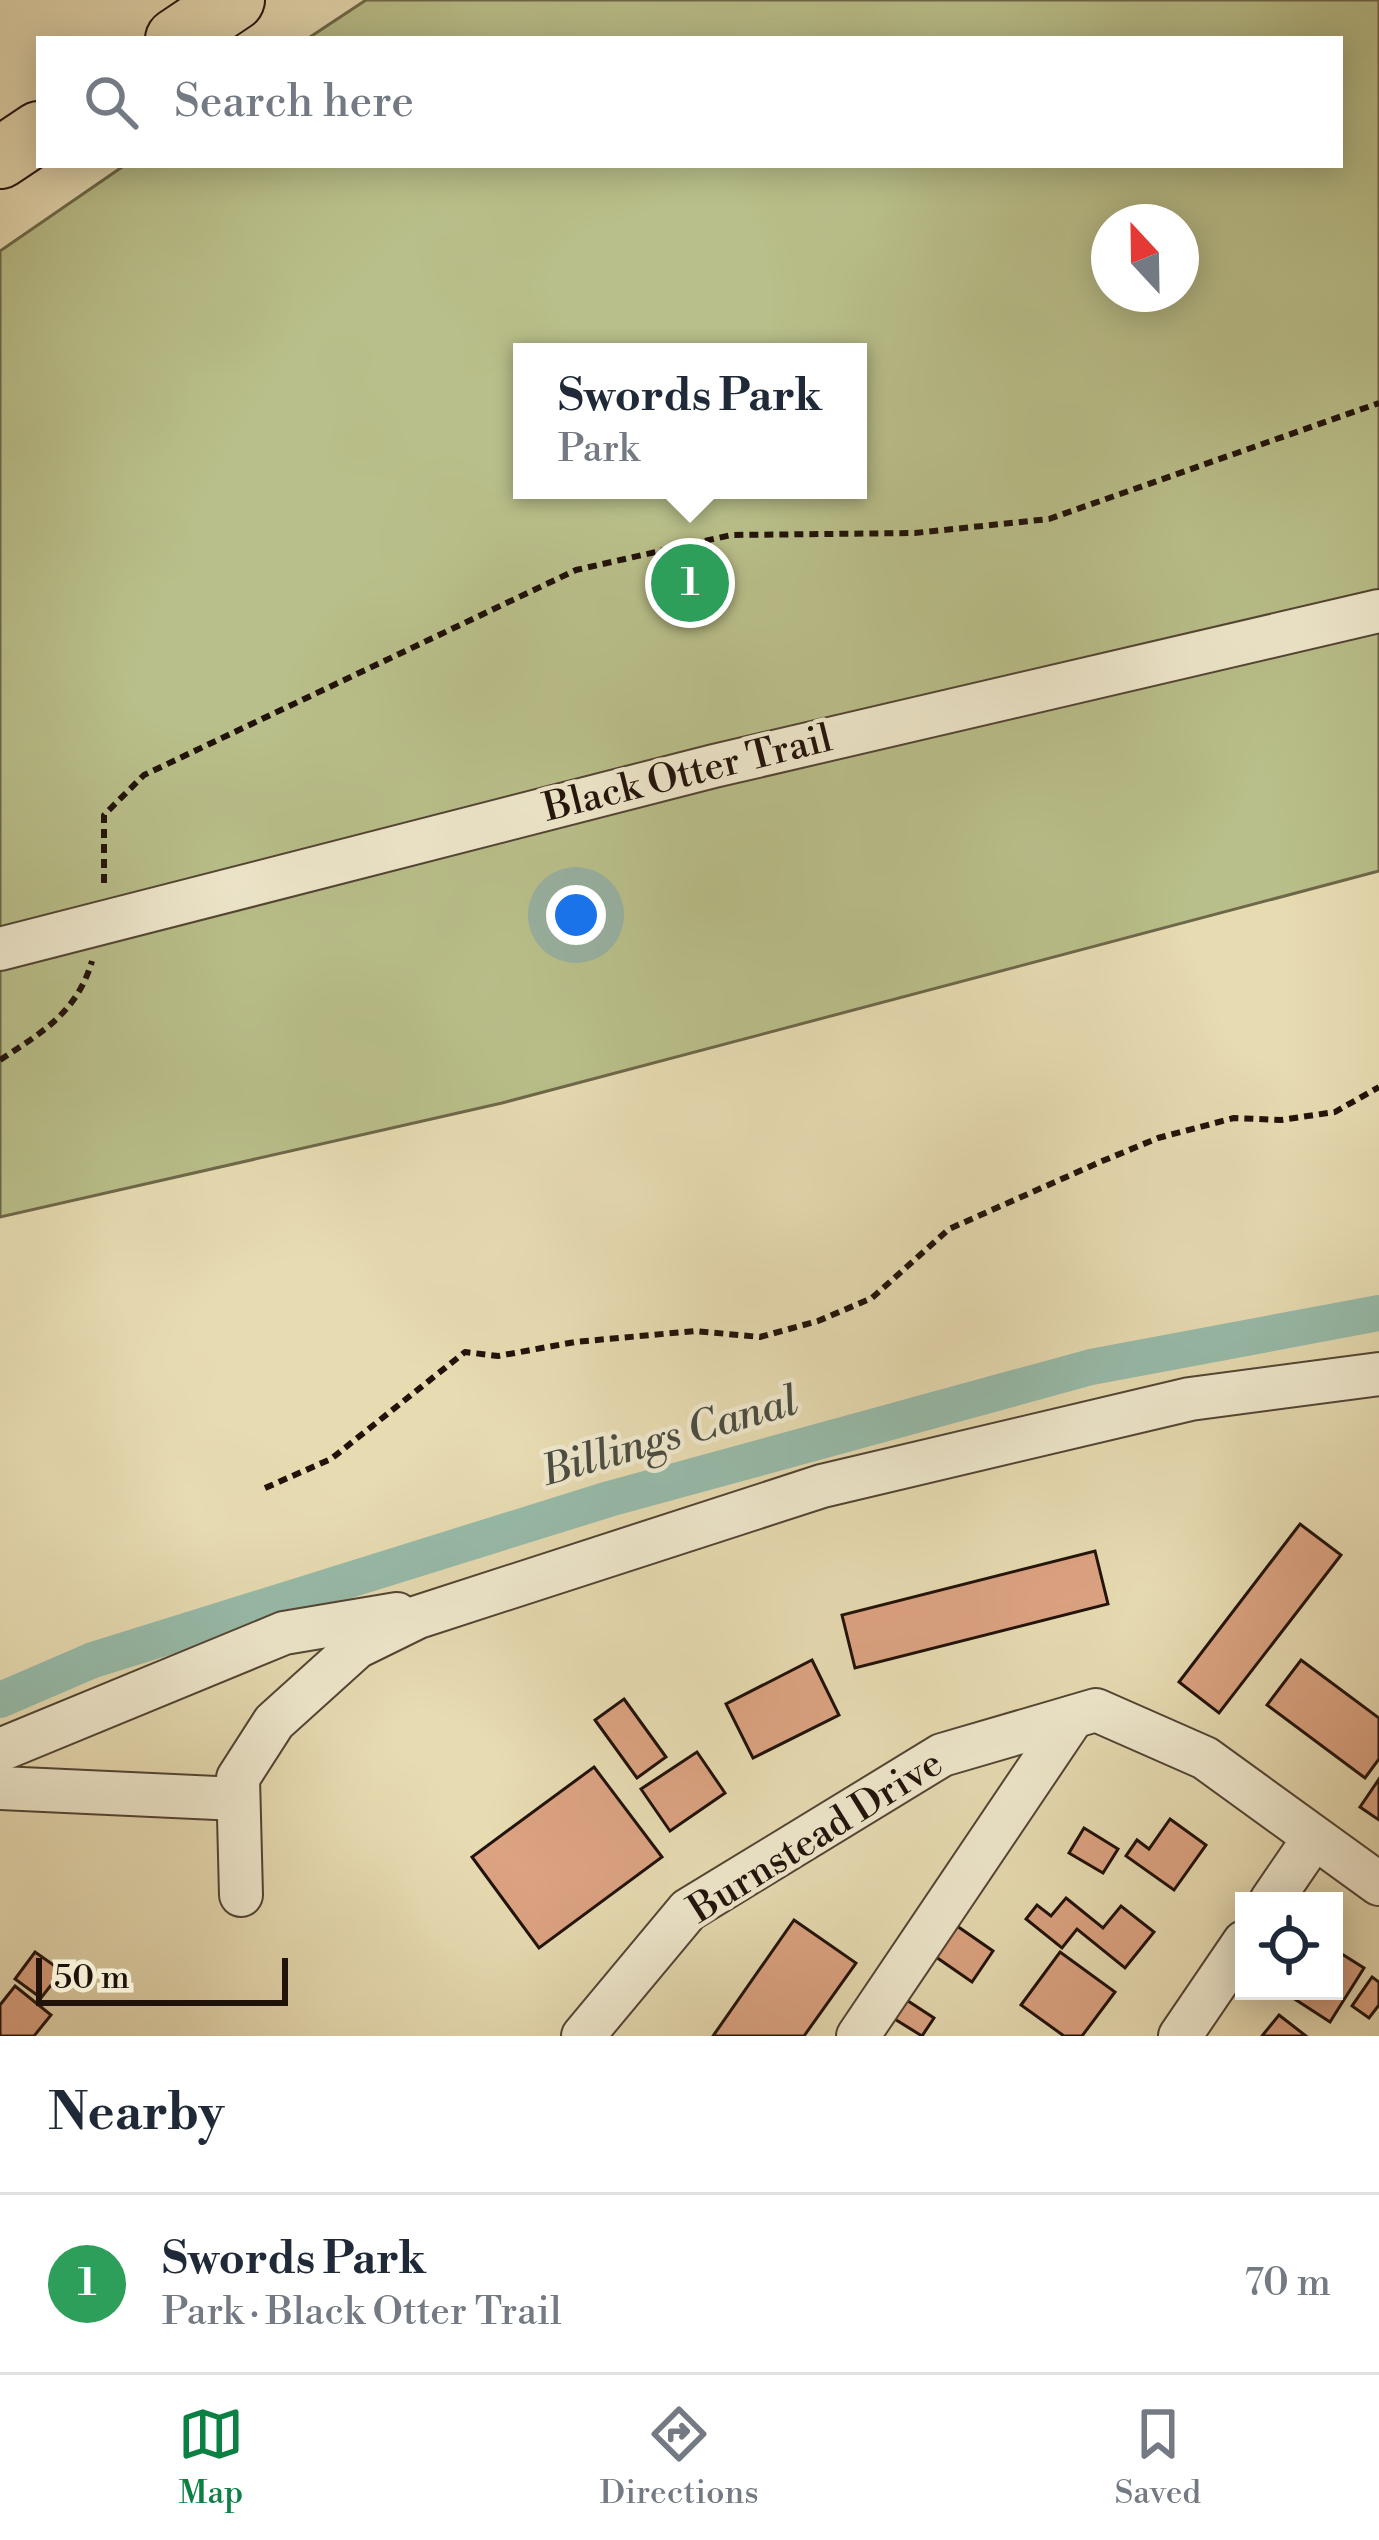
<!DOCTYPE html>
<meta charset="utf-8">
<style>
:root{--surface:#fff;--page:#f2f2f3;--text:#1f2937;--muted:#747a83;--line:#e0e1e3;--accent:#0b8043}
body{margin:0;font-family:"Libre Bodoni",serif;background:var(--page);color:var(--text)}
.controls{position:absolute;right:36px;bottom:36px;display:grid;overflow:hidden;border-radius:0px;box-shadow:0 6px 30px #0003}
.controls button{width:108px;height:108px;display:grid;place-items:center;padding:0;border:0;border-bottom:3px solid var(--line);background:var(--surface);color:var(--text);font:60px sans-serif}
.compass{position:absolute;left:1091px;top:204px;width:108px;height:108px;border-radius:50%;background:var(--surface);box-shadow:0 6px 30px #0003;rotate:338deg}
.scale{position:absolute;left:36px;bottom:30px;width:252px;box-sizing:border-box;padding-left:12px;border:6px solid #21120a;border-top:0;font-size:33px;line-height:42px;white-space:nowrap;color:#21120a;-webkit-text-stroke:9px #efe8cd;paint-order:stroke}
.you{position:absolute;left:576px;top:915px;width:42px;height:42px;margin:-30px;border:9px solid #fff;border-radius:50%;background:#1a73e8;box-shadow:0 0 0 18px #1a73e833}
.badge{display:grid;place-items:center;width:78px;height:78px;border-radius:50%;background:var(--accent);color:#fff;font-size:39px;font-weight:700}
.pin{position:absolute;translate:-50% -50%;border:6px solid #fff;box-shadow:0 3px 12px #0006}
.popup{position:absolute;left:513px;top:343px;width:354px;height:156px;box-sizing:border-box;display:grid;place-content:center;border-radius:0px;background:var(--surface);filter:drop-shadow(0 3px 9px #0005);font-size:39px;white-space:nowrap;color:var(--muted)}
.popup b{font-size:45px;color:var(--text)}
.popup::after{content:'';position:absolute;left:50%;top:100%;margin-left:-24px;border:24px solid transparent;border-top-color:var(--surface)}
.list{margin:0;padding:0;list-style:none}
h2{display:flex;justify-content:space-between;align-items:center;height:156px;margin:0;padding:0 48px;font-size:51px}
h2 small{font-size:39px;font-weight:400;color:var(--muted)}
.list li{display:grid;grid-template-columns:78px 1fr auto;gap:36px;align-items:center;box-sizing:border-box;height:180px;padding:0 48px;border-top:3px solid var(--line)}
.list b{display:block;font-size:45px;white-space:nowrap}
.list p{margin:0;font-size:39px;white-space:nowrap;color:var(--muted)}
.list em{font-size:39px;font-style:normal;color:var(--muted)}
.icon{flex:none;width:66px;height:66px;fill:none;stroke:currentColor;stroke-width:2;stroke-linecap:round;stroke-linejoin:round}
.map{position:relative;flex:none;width:1379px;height:2036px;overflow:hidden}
.search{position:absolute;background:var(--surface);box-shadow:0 6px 30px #0003;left:36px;right:36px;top:36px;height:132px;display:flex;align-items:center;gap:30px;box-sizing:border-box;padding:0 42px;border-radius:0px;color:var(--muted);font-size:45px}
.sheet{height:336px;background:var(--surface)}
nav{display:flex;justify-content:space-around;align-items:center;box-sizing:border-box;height:168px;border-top:3px solid var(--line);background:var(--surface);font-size:33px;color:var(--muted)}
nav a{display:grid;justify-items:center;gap:6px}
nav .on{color:var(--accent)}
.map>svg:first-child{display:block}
.green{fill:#b9bf8a;stroke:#6d684a;stroke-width:3;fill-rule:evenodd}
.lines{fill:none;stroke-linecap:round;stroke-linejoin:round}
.canal{stroke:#97bbaa;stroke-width:36}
.building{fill:#dca382;stroke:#21120a;stroke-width:3}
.minor-casing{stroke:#524434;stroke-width:46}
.highway-casing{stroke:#21120a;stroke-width:64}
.path{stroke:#21120a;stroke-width:6;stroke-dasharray:9 6;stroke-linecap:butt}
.minor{stroke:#efe8cd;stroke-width:42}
.highway{stroke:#e7dbb2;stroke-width:60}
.labels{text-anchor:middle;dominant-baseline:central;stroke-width:9;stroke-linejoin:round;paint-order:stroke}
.street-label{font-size:39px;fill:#21120a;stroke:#efe8cd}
.water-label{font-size:42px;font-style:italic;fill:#4a4d42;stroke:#efe8cd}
</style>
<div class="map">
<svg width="1379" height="2036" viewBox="0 0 1379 2036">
<rect width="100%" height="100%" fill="#e7dbb2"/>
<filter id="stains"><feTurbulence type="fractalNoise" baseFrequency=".00167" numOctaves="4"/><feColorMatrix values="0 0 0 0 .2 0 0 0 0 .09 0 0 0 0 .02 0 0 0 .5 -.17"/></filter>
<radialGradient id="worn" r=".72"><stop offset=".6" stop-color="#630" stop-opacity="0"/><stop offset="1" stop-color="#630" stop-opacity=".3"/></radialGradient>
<path class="green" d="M 366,0 L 1379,0 L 1379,871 L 502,1103 L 0,1217 L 0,251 L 125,165 L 1340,165 L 1340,39 L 307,39 ZM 1109,222 L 1181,222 L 1181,294 L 1109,294 ZM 522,352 L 858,352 L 858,490 L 522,490 Z"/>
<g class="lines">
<polyline class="canal" points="0,1700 93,1660 609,1499 1091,1367 1379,1313"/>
</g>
<g class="building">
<polygon points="1300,1524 1341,1555 1219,1713 1179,1682"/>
<polygon points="1095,1551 1108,1604 855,1668 842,1615"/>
<polygon points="812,1660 839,1715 753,1758 726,1704"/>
<polygon points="1301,1660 1379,1718 1379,1759 1365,1778 1267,1705"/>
<polygon points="624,1699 666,1757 637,1778 595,1720"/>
<polygon points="697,1752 725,1793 670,1831 641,1789"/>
<polygon points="594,1767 662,1857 539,1948 472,1857"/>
<polygon points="1379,1779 1379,1820 1360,1807"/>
<polygon points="1170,1819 1206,1845 1174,1890 1126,1856 1137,1840 1149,1849"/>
<polygon points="1084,1828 1118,1849 1103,1873 1069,1853"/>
<polygon points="1066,1898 1103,1928 1121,1906 1154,1932 1125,1968 1077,1929 1062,1948 1026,1919 1037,1905 1051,1916"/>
<polygon points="794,1920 856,1963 804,2036 713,2036"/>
<polygon points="957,1926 993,1951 972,1982 936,1957"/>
<polygon points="1334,1949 1364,1968 1330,2022 1290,1996 1293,1991 1334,1991"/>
<polygon points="35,1952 62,1971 41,1998 15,1979"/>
<polygon points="1060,1952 1115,1992 1082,2036 1064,2036 1021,2005"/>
<polygon points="1372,1977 1379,1982 1379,2005 1369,2018 1352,2006"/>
<polygon points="15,1986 51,2015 34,2036 0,2036 0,2005"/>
<polygon points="905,1999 934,2018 922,2036 893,2018"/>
<polygon points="1279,2015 1306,2036 1262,2036"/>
</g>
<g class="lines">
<defs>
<g id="minor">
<polyline points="0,949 714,766 1379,611"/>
<polyline points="0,1750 284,1633 397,1614"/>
<polyline points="0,1788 238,1799"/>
<polyline points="241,1895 238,1778 274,1722 357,1647 418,1617 822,1486 1190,1399 1379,1374"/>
<polyline points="1271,1901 1314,1838"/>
<polyline points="583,2036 688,1910 942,1755 1096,1710 1205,1758 1379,1884"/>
<polyline points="858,2036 1073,1717"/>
<polyline points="1180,2036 1244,1942"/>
</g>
<g id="highway">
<polyline points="176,39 234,0"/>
<polyline points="0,158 39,132"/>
</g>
</defs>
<use href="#minor" class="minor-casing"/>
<use href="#highway" class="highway-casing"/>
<g class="path">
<polyline points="104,883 104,815 144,775 576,570 731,535 915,533 1049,519 1379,403"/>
<path d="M 0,1060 C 43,1032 77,1012 92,961"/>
<polyline points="265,1488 331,1459 465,1352 498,1356 575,1342 695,1331 760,1337 818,1321 872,1298 949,1229 1100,1162 1158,1138 1234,1118 1281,1120 1335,1112 1379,1087"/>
</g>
<use href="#minor" class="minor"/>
<use href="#highway" class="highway"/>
</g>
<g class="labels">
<g class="street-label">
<text transform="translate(688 774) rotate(-14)">Black Otter Trail</text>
<text transform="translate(816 1837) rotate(-32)">Burnstead Drive</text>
</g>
<g class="water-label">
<text transform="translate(670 1437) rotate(-16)">Billings Canal</text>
</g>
</g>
<rect width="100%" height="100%" filter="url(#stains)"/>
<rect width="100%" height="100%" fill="url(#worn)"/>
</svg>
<div class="controls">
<button><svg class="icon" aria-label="locate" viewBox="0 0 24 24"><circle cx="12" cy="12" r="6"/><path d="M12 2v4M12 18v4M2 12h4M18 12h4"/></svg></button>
</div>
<svg class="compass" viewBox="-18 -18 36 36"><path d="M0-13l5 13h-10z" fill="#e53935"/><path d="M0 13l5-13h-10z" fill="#747a83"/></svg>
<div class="scale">50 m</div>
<div class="you"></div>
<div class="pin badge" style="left:690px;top:583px;background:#2e9e5b">1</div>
<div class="popup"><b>Swords Park</b>Park</div>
<div class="search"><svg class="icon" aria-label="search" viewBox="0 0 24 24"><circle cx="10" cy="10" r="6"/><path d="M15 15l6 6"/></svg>Search here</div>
</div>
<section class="sheet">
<h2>Nearby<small></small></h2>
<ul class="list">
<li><span class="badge" style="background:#2e9e5b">1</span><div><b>Swords Park</b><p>Park · Black Otter Trail</p></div><em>70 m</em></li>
</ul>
</section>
<nav>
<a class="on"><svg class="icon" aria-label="map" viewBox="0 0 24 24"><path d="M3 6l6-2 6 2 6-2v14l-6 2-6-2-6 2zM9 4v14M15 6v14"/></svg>Map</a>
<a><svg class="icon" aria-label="directions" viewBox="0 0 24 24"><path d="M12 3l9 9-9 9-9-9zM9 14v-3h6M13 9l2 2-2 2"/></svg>Directions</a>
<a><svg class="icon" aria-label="saved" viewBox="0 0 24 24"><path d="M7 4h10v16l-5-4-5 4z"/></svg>Saved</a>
</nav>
